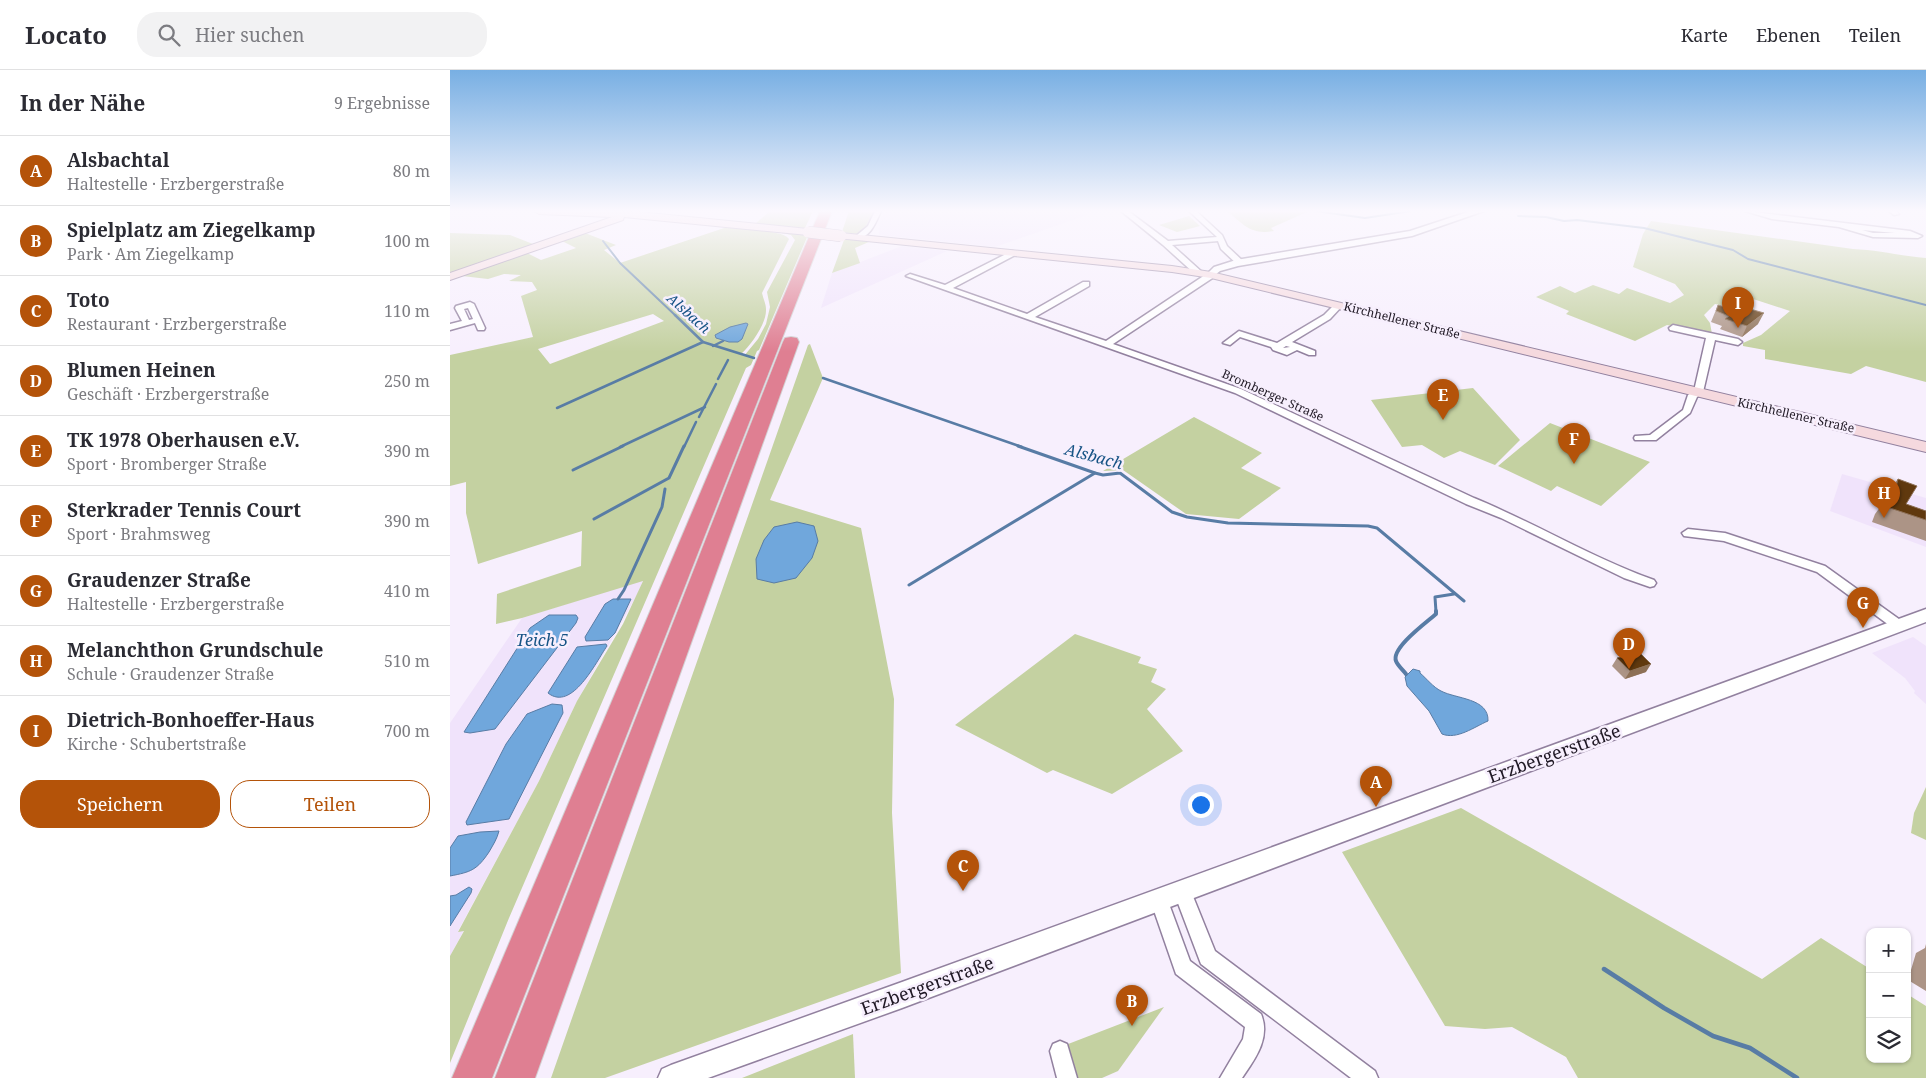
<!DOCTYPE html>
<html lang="de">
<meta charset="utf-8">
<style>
:root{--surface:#fff;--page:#f2f2f3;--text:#2b2b33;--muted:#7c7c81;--line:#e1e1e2;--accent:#b45309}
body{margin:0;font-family:"Noto Serif",serif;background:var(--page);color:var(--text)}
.controls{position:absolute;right:15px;bottom:15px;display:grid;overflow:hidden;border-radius:10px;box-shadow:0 1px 4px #0004}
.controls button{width:45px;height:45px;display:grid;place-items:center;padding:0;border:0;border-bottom:1px solid var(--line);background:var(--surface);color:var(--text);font:25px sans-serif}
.you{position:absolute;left:750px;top:734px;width:18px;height:18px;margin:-12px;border:4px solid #fff;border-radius:50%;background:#1a73e8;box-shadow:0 0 0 8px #1a73e833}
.badge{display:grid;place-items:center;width:32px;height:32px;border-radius:50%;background:var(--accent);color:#fff;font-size:16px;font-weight:700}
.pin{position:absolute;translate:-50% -41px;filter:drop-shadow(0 1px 2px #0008)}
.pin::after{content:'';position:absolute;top:26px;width:18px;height:15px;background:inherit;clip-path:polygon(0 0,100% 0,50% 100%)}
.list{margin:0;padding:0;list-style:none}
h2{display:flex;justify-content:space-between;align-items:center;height:65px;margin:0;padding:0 20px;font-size:21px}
h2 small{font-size:16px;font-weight:400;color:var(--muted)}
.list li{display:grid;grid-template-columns:32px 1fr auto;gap:15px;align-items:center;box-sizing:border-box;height:70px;padding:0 20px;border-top:1px solid var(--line)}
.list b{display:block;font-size:19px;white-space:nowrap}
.list p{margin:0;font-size:16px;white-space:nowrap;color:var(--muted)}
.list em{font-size:16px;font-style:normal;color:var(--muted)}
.actions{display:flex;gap:10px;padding:15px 20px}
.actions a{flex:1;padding:11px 0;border:1px solid var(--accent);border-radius:20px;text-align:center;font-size:18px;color:var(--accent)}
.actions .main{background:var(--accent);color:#fff}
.icon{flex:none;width:28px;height:28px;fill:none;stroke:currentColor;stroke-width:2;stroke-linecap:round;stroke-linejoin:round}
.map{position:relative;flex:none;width:1476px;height:1008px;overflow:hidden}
header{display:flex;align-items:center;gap:30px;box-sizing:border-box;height:70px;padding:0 25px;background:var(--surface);border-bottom:1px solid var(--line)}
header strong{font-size:24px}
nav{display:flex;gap:28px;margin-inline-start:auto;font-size:18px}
.search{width:350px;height:45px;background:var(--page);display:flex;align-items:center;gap:12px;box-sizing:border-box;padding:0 18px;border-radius:20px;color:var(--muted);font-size:19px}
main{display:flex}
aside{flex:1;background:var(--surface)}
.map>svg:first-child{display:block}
.built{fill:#f0e3fb}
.green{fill:#c4d1a1;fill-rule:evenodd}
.water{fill:#70a7dc;stroke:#587ca5}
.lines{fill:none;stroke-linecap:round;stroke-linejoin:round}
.stream-far4{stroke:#587ca5;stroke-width:2}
.stream-far3{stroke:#587ca5;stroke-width:2.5}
.stream-far2{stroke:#587ca5;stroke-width:3}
.stream-far1{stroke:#587ca5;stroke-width:4}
.stream{stroke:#587ca5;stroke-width:4.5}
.minor-casing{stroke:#92819f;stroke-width:3}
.tertiary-casing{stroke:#92819f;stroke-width:3}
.secondary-casing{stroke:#92819f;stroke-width:2}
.motorway-casing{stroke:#d2d1d3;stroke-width:2}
.minor{fill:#fff;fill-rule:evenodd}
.tertiary{fill:#fff;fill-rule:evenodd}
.secondary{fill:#f5d9de;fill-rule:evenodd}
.motorway{fill:#df7f92;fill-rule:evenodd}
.secondary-bridge-casing{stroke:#92819f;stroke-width:12;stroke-linecap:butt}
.secondary-bridge{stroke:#f5d9de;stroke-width:11}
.wall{fill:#ac9486}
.shaded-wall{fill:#8d7056}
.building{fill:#60390e;stroke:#8d7056}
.labels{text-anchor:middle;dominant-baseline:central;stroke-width:5;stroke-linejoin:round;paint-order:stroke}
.far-street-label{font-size:12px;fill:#1f1824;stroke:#f7effd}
.far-water-label{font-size:14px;font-style:italic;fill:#165385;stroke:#f7effd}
.water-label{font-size:16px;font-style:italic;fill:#165385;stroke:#f7effd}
.near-street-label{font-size:18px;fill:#1f1824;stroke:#f7effd}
</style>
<header>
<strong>Locato</strong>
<div class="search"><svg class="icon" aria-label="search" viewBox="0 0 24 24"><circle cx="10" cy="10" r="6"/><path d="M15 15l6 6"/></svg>Hier suchen</div>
<nav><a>Karte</a><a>Ebenen</a><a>Teilen</a></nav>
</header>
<main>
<aside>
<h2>In der Nähe<small>9 Ergebnisse</small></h2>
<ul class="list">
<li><span class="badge">A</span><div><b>Alsbachtal</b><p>Haltestelle · Erzbergerstraße</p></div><em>80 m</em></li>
<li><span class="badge">B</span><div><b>Spielplatz am Ziegelkamp</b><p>Park · Am Ziegelkamp</p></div><em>100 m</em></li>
<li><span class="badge">C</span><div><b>Toto</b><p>Restaurant · Erzbergerstraße</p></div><em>110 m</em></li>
<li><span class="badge">D</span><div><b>Blumen Heinen</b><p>Geschäft · Erzbergerstraße</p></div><em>250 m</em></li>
<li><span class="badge">E</span><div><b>TK 1978 Oberhausen e.V.</b><p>Sport · Bromberger Straße</p></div><em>390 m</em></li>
<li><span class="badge">F</span><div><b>Sterkrader Tennis Court</b><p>Sport · Brahmsweg</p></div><em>390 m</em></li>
<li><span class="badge">G</span><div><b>Graudenzer Straße</b><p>Haltestelle · Erzbergerstraße</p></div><em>410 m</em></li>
<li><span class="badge">H</span><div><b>Melanchthon Grundschule</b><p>Schule · Graudenzer Straße</p></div><em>510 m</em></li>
<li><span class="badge">I</span><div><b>Dietrich-Bonhoeffer-Haus</b><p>Kirche · Schubertstraße</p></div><em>700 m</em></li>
</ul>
<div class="actions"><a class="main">Speichern</a><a>Teilen</a></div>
</aside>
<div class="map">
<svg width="1476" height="1008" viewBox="0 0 1476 1008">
<rect width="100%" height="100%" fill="#f7effd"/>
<g class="built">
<polygon points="434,141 632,141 637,145 545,177 429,165 430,150"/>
<polygon points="452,176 497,181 371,238 382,203"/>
<polygon points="1392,404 1476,428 1476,477 1380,441"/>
<polygon points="193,510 187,525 127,631 89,711 8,861 14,860 0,886 0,653 72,548"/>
<polygon points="1463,567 1476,576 1476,634 1464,623 1465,621 1455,608 1422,583"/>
</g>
<g class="green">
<polygon points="320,141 363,141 355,158 305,154"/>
<polygon points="399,141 424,141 415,158 406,164 392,162"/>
<path d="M 777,141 L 859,141 L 821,158 L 824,161 C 801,165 794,155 777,141 Z"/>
<polygon points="739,146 750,156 727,162 709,155"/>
<path d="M 1201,151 L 1403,179 C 1428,180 1451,186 1476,188 L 1476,312 L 1416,296 L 1401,304 L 1315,289 L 1315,280 L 1293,276 L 1293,273 L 1311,265 L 1340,241 L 1297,227 L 1284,238 L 1265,234 L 1254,245 L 1260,253 L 1262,264 L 1217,255 L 1185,271 L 1116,244 L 1119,241 L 1086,227 L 1110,216 L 1125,223 L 1143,215 L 1169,224 L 1177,218 L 1220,233 L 1234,225 L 1225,214 L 1183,197 L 1193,164 Z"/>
<path d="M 277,157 L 314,159 C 321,164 334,162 339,169 L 312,223 C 313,228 316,234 316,239 C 317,253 301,275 291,284 L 294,286 L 308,269 L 316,254 L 320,237 L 317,222 L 345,170 L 341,165 L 322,161 L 358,165 L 309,280 L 307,281 L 301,295 L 296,298 L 59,848 L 0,993 L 0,886 L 14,861 L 8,862 L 89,711 L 127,631 L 173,554 L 193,511 L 72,548 L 46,554 L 47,524 L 131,496 L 132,461 L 28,494 L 16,443 L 16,412 L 0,416 L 0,285 L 83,267 L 71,226 L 87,220 L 82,212 L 59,211 L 71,205 L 54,204 L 38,209 L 12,206 L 77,183 L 91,190 L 126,178 L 112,171 L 135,163 L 166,175 L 154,180 L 170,193 ZM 203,244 L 214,251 L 100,294 L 88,279 Z"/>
<polygon points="0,163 60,165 83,174 0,203"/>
<polygon points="403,169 421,171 405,178 410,193 382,203 394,170"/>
<polygon points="360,274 373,308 320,430 411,458 444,629 442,743 451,903 155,1008 101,1008 358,275"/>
<polygon points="1023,318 1070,370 1045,395 1010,381 994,388 972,375 952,377 921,330"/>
<polygon points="744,347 812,383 791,398 831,418 789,449 736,444 673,400 653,401"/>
<polygon points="1100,353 1200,392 1151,436 1107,416 1101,421 1048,396"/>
<polygon points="625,564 691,587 688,593 707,599 701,612 716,619 697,639 733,681 662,724 603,700 597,703 505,655"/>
<polygon points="1476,717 1476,770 1461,763 1464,743"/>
<polygon points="1011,738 1312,909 1371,868 1420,899 1420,989 1457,989 1457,924 1476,936 1476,1008 1128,1008 1116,987 1062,957 1035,959 995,956 892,782"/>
<polygon points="714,937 668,1001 652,1008 622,1008 613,976"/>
<polygon points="403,964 405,1008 292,1008"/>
</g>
<g class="water">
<polygon points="296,253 298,254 292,269 288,272 279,272 266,268 265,265 280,257"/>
<polygon points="347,452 364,456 368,471 362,488 346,508 324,513 307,509 306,489 314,470 324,457"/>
<polygon points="163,529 181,529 165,563 158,570 136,571 135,567 155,534"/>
<polygon points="99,545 126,545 128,548 126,553 45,659 20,663 14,662 80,558"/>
<path d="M 156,574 L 157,576 C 146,592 122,642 98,623 L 127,577 Z"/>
<path d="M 963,599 L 970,601 L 970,603 C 977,609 983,617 991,621 C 1006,629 1039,628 1038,651 C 1024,657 1007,670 992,664 L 979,641 L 957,616 L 955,607 Z"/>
<polygon points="102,634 112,635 113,643 59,749 17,755 16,752 56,674 77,644"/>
<path d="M 49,761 C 47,769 43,775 39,782 C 27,800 21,802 0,806 L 0,778 L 8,766 L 30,762 Z"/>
<polygon points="19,817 22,819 21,823 0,856 0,826 6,825"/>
</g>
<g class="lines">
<g class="stream-far4">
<polyline points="866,141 915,148 961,141"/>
<polyline points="1068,146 1096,147 1114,151 1127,150 1194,158 1283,180 1298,189 1476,235"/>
<polyline points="153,171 170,193 226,246"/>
</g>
<g class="stream-far3">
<polyline points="225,245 253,272 304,288"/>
<polyline points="263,276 273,271"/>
<polyline points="373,308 572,377"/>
<polyline points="268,309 278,290"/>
<polyline points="107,338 253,272"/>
<polyline points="249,347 266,314"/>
<polyline points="170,377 255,337"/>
<polyline points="234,377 246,352"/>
</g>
<g class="stream-far2">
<polyline points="568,376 645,403 653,405 670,403 722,442 737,447 778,453 918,456 927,458 1014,531"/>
<polyline points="123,400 173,376"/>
<polyline points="144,449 219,408 234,376"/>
<polyline points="459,515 645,403"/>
<polyline points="168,529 174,520 212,437 215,419"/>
<polyline points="986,542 985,527 1004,524"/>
</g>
<path class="stream-far1" d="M 956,604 C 953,600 948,596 946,591 C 941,578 977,552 986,544 L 986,541"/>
<polyline class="stream" points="1154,899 1214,938 1263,966 1300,978 1347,1008"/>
<defs>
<g id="minor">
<path d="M 425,141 L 431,141 C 426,152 420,169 406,168 L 406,166 L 418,156 Z"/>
<polygon points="671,141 678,141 718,171 767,167 739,141 746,141 772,165 777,176 795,193 788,195 771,179 768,171 722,175 752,202 745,204 713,175"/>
<path d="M 1295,141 L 1460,161 L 1472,166 L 1468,168 L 1423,167 L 1389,157 L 1322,149 ZM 1412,160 L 1445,163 L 1423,163 Z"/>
<polygon points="1439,141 1446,141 1449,144 1444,145"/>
<path d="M 562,181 L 569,183 L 503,218 L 577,244 L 633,212 L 639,212 L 639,216 L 585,247 L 656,271 L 758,203 L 764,203 L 764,207 L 663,274 L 791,319 L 1024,428 C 1085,453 1142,488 1204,510 L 1206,513 L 1204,516 L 1200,517 L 1174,508 L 1051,448 L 1016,434 L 785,323 L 456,206 L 460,204 L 495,215 Z"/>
<path d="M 20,232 L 24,234 L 35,258 L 34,260 L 28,260 L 25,253 L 0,260 L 0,254 L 12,251 L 5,238 L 6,236 ZM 18,238 L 23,249 L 19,250 L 14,239 Z"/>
<path d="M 886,233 L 893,235 L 880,249 L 842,272 L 865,281 L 865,285 L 859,285 L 847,280 L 837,285 L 823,280 L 821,277 L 790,267 L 780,275 L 773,273 L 789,261 L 827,273 L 874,245 ZM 836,276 L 840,277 L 833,278 Z"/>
<polygon points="1223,255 1288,269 1292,272 1288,275 1265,270 1253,322 1247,327 1240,343 1206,370 1185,370 1184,368 1185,366 1200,365 1233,340 1238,325 1244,321 1256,268 1220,260 1219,258"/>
<polygon points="1238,459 1275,463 1375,496 1453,552 1455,555 1453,558 1443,558 1367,502 1274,471 1234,466 1232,463"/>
<polygon points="732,811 738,814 765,881 925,1001 928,1008 901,1008 751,894 723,820 726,814"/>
<path d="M 709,820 L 715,823 L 740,891 L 811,944 C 821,968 805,989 792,1008 L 770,1008 L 793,969 L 795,957 L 726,904 L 700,829 L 703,823 Z"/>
<polygon points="610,971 617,974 627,1008 607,1008 600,981 603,974"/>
</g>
<g id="tertiary">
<polygon points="1021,141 1034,141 962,166 788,196 770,201 761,208 756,205 764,197 786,190 960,161"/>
<polygon points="1476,539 1476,552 452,938 258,1008 208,1008 212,999 221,995 452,912"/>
</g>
<g id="secondary">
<polygon points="84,141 189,142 358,159 363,162 358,165 174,147 173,150 0,210 0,203 162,147 89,144"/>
<polygon points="391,163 722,196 761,202 1476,372 1476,382 761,208 722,202 387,168 386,166"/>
</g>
<g id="motorway">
<polygon points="370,141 382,141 42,1008 2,1008"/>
<polygon points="341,267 347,268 349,272 85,1008 45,1008 333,272 335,268"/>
</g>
</defs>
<use href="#minor" class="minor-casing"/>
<use href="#tertiary" class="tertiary-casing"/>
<use href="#secondary" class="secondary-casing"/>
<use href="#motorway" class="motorway-casing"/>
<use href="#minor" class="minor"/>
<use href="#tertiary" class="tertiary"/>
<use href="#secondary" class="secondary"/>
<use href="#motorway" class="motorway"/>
<defs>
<polyline id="secondary-bridge" points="358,162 391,166"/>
</defs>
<use href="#secondary-bridge" class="secondary-bridge-casing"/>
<use href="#secondary-bridge" class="secondary-bridge"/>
</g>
<g class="wall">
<polygon points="1268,235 1295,243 1308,254 1292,267 1270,259 1272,256 1261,252"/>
<polygon points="1448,409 1456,434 1476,441 1476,471 1422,452 1425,444 1434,432 1435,425"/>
<polygon points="1167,588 1196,602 1175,609 1162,596"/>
<polygon points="1476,874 1476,921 1458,910 1466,883 1475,878"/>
</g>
<g class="shaded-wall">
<polygon points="1314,243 1308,254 1292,267 1297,256"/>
<polygon points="1201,594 1196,602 1175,609 1180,601"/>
</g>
<g class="building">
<polygon points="1268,235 1295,243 1300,239 1314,243 1297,256 1275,249 1279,246 1266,241"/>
<polygon points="1448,409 1467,416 1456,434 1476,441 1476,450 1434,436 1437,428 1443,430"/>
<polygon points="1188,581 1201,594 1180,601 1167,588"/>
</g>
<linearGradient id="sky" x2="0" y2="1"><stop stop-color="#78afe3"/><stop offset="0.5" stop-color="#fbf8fe"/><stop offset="1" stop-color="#fbf8fe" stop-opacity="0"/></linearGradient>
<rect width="1476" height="282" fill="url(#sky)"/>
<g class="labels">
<g class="far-street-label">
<text transform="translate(952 250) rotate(14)">Kirchhellener Straße</text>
<text transform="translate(823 325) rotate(24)">Bromberger Straße</text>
<text transform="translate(1346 345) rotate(13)">Kirchhellener Straße</text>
</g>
<g class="far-water-label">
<text transform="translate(239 243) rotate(42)">Alsbach</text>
</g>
<g class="water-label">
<text transform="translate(644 386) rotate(15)">Alsbach</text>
<text x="92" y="570">Teich 5</text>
</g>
<g class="near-street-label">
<text transform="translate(1104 683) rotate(-20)">Erzbergerstraße</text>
<text transform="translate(477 915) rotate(-20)">Erzbergerstraße</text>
</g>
</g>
</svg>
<div class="controls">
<button>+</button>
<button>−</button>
<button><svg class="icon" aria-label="layers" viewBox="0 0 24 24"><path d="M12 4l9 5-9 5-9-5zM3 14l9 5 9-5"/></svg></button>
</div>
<div class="you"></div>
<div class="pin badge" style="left:926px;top:737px">A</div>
<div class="pin badge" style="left:682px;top:956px">B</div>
<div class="pin badge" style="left:513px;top:821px">C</div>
<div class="pin badge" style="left:1179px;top:599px">D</div>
<div class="pin badge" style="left:993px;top:350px">E</div>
<div class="pin badge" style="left:1124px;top:394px">F</div>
<div class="pin badge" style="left:1413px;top:558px">G</div>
<div class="pin badge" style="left:1434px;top:448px">H</div>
<div class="pin badge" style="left:1288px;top:258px">I</div>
</div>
</main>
